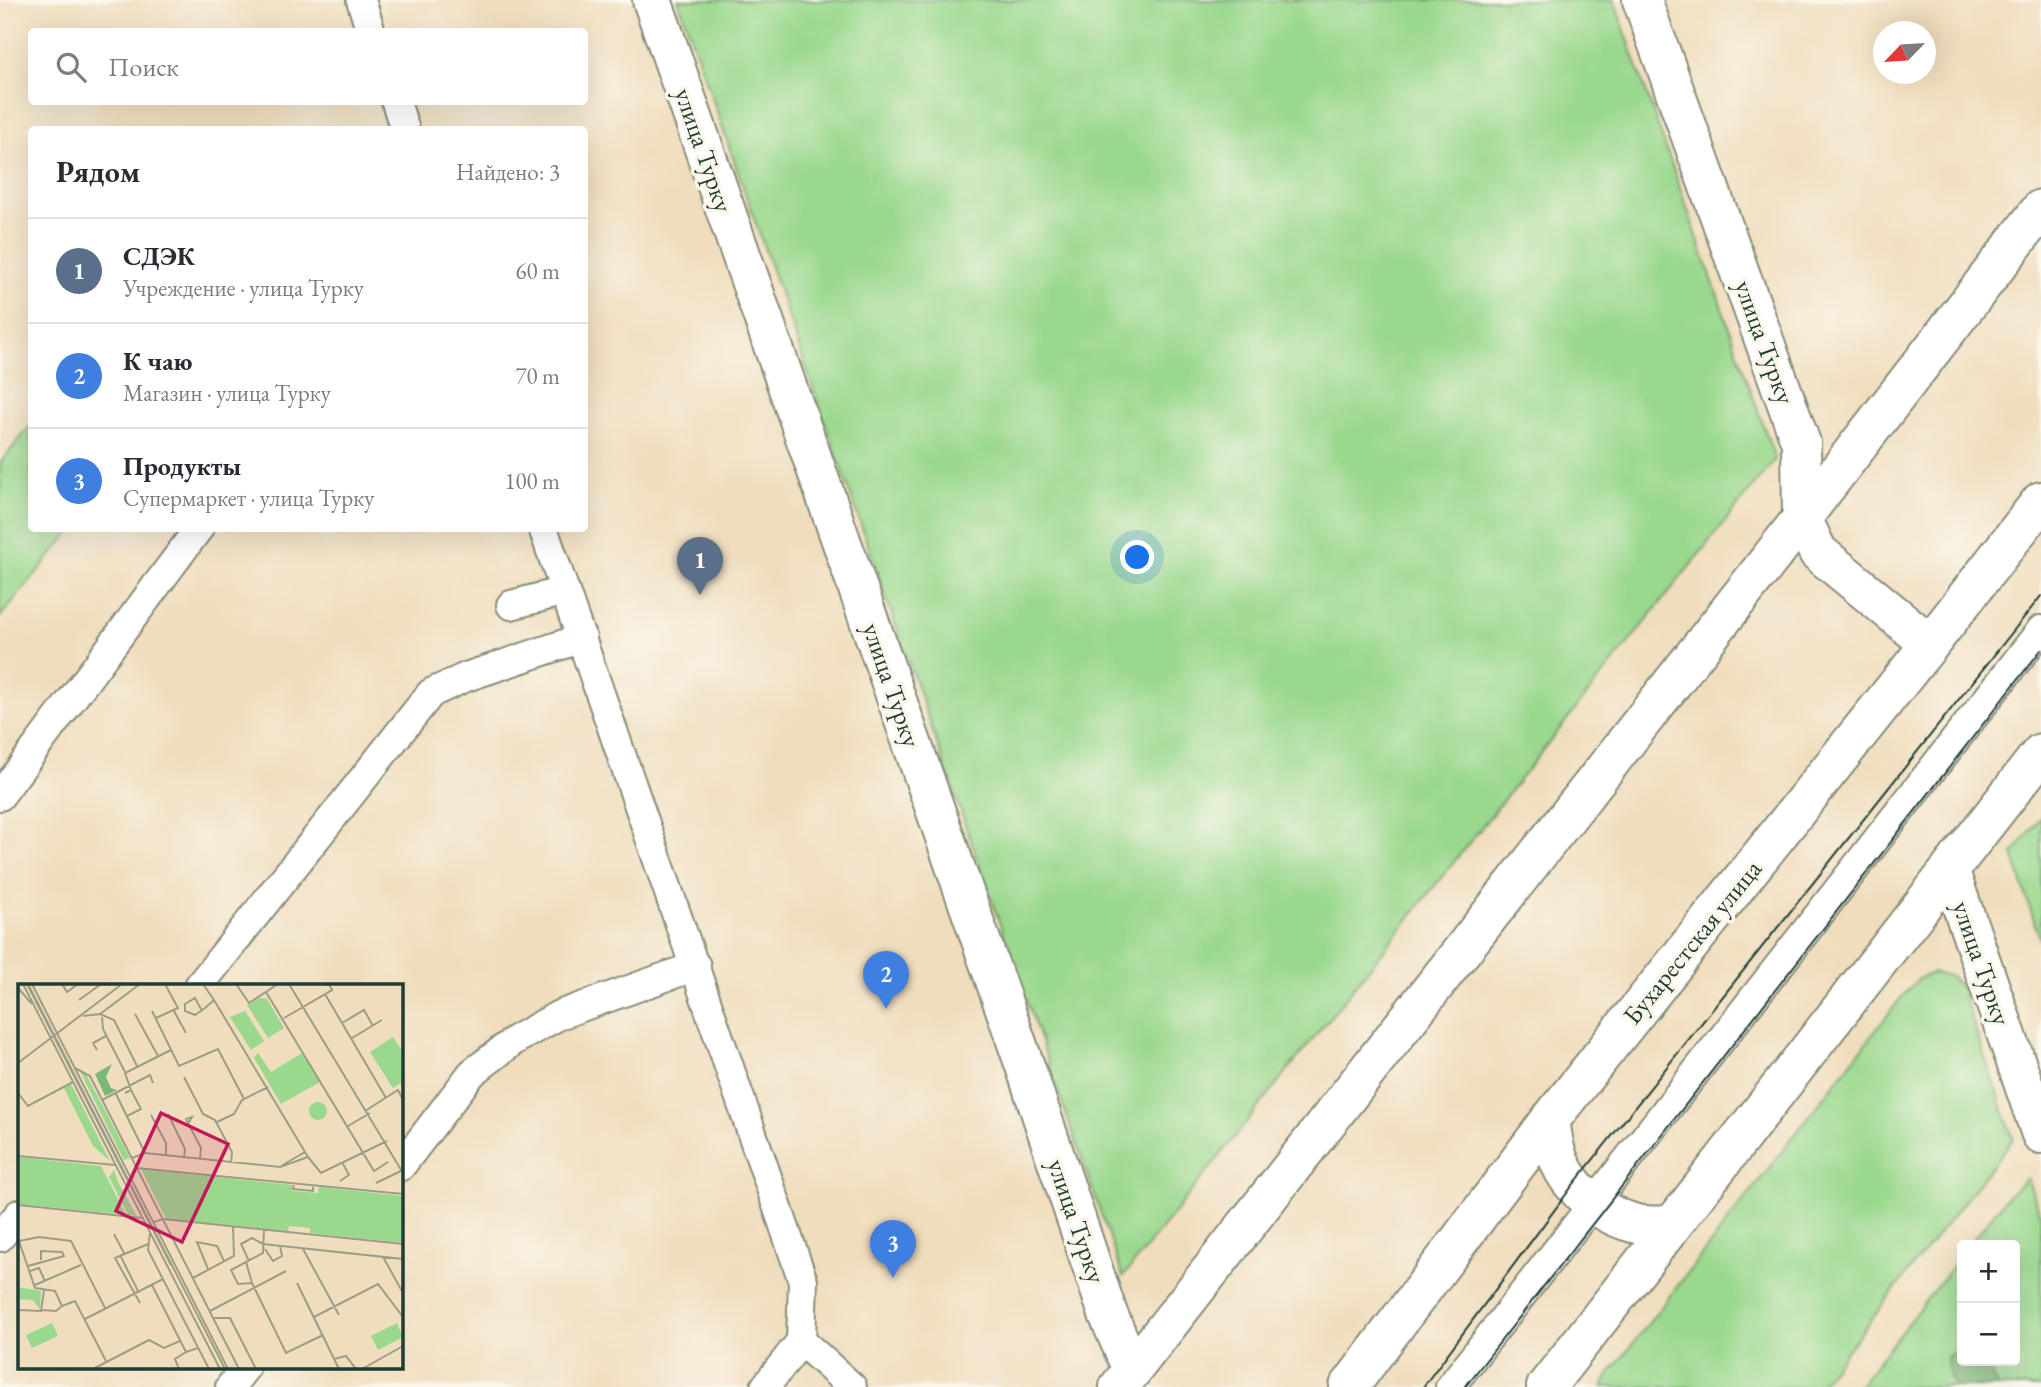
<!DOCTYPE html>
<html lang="ru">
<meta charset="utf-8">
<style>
:root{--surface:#fff;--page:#f2f2f3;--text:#2b2b33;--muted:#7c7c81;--line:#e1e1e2;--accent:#ea580c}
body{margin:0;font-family:"EB Garamond",serif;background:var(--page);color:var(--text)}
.controls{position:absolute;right:21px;bottom:21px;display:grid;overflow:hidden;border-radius:7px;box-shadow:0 7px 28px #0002}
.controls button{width:63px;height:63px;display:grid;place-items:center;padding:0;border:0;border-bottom:2px solid var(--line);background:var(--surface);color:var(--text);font:35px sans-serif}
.compass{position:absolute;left:1873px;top:21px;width:63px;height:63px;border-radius:50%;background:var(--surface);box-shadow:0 7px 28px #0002;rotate:245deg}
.you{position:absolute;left:1138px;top:558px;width:24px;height:24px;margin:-18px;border:5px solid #fff;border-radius:50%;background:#1a73e8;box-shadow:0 0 0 10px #1a73e833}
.badge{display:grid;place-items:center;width:46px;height:46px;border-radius:50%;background:var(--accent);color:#fff;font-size:23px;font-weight:700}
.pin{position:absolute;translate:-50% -58px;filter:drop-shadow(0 2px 4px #0008)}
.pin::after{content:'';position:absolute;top:37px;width:24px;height:21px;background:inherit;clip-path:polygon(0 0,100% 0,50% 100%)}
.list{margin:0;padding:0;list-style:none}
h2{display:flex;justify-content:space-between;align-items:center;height:91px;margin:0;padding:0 28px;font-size:30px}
h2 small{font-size:23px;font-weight:400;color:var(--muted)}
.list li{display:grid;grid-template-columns:46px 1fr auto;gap:21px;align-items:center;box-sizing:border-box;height:105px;padding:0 28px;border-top:2px solid var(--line)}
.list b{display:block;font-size:26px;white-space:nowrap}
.list p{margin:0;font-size:23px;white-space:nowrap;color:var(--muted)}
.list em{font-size:23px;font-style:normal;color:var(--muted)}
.icon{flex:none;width:38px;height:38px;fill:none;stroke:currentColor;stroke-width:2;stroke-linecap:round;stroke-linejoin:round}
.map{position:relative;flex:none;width:2041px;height:1387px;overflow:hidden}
.search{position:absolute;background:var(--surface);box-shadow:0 7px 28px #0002;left:28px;top:28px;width:560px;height:77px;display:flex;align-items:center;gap:18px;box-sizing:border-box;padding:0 24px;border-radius:7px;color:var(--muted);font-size:26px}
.panel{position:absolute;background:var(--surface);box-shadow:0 7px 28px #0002;left:28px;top:126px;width:560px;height:406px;border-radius:7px}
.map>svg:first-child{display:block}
.green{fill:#9ad88d;stroke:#5c8a60;stroke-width:2}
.forest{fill:#7bb878;stroke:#4d7a56;stroke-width:2}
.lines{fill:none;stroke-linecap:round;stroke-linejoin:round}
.lane-casing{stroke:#888d78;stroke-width:32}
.street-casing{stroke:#888d78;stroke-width:42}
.secondary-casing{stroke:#888d78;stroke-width:42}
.lane{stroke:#fff;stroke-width:28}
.street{stroke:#fff;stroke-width:38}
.secondary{stroke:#fff;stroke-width:38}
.tram{stroke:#1f3d34;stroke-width:2}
.labels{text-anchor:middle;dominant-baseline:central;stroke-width:7;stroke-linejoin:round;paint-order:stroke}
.street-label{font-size:26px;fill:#1f3d34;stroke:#fbf7ec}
.inset-road{fill:none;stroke:#9c9d86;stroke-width:2}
.view{fill:#c2185b;fill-opacity:0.15;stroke:#c2185b;stroke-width:3.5}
.inset-edge{fill:none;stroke:#1f3d34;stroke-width:3.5}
</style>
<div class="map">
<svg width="2041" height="1387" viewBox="0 0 2041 1387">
<rect width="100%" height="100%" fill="#fbf7ec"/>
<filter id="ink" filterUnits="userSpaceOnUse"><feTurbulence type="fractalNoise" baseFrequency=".0143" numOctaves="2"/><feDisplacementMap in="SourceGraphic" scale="14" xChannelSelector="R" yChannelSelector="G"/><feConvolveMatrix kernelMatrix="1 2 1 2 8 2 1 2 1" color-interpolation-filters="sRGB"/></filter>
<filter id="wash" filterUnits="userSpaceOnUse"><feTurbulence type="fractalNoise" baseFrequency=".00686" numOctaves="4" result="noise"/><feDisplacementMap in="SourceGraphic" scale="28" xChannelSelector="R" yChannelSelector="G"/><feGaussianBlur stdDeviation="1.57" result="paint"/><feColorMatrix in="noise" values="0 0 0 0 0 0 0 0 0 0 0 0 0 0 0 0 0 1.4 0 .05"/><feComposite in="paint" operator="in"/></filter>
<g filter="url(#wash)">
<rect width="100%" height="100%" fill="#f0ddbd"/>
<g class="green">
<polygon points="678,0 1614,0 1775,459 1123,1277"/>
<polygon points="31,425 32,528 73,529 0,617 0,463"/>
<polygon points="2041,817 2041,943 2013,854"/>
<polygon points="1932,973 1950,976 1961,988 2013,1139 1818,1387 1603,1387 1610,1373 1901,998 1918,979"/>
<polygon points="2027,1178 2041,1217 2041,1387 1858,1387 1962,1254 1962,1361 2015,1361 2015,1245 1969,1245 2005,1199"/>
</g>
<polygon class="forest" points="1962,1349 1962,1361 1986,1361 1997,1387 1954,1387 1948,1370 1947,1357 1958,1350"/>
</g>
<g filter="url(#ink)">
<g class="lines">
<defs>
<g id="lane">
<polyline points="361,0 371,32"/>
<polyline points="396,102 405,130"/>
<polyline points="543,528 803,1281 801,1341 765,1387"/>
<polyline points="511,605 565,591"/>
<polyline points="0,796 199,528"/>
<polyline points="199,986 431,693 466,677 582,638"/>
<polyline points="401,1166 472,1073 515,1040 559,1015 696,966"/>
<polyline points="0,1237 19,1214"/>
<polyline points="801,1341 852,1387"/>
<polyline points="230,1387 245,1368"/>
<polyline points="1450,1387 2041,630"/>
</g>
<g id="street">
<polyline points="652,0 1026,1069 1108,1314 1132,1370"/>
<polyline points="1642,0 1801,443 1802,518 1818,552 1930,644"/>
<polyline points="1950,872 2041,1134"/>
<polyline points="1119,1387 1802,518 2041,209"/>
</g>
<g id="secondary">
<path d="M 1550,1120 C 1552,1131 1553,1142 1556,1152 C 1566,1187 1600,1214 1633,1223 C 1645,1227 1660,1225 1672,1225"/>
<polyline points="1349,1387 1550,1120 1930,644 2041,501"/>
<polyline points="1546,1387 2041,753"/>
</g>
</defs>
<use href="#lane" class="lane-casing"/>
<use href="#street" class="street-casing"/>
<use href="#secondary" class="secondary-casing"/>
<use href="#lane" class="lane"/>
<use href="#street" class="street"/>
<use href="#secondary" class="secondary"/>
<g class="tram">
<polyline points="1423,1387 1573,1185 2041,596"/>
<polyline points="1465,1387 2041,650"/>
</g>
</g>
</g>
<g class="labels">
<g class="street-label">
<text transform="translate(704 150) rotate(71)">улица Турку</text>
<text transform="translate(1765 342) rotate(70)">улица Турку</text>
<text transform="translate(892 685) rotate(71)">улица Турку</text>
<text transform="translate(1692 942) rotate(-51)">Бухарестская улица</text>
<text transform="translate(1982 963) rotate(71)">улица Турку</text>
<text transform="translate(1077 1221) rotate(71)">улица Турку</text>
</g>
</g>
<g transform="translate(18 984)">
<rect width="385" height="385" fill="#f0ddbd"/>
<path d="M 242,14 L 249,15 L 266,44 L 250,54 L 229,21 ZM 227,27 L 246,57 L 233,66 L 212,33 ZM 375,53 L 385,68 L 385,98 L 375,104 L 352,68 ZM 240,69 L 253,88 L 284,69 L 302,98 L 263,120 L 236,74 ZM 62,87 L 68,90 L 112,174 L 106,176 ZM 53,100 L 92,177 L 75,162 L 46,104 ZM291 127a9 9 0 1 1 18 0a9 9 0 1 1-18 0ZM 0,173 L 83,182 L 108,231 L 0,220 ZM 123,185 L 274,201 L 274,207 L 300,209 L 301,203 L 385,212 L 385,259 L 292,249 L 292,244 L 271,242 L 270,247 L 148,235 ZM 96,186 L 100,198 L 119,232 L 110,231 L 91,193 ZM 0,303 L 23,307 L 22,326 L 15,316 L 0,315 ZM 34,339 L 40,352 L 14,364 L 8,351 ZM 379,339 L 385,353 L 360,366 L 353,352 Z" fill="#9ad88d"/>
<path d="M 94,80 L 88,93 L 93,104 L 99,106 L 87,112 L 77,90 Z" fill="#7bb878"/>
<path class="inset-road" d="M 5,0 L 202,385M 9,0 L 153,281M 10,0 L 207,385M 14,0 L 210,385M 44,0 L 49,8 L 60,0M 218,0 L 231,19 L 260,0M 271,0 L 385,189M 0,4 L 14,20M 248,8 L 356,187 L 370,178M 307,10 L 368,114M 61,16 L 83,0M 196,16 L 290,173M 134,27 L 161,82 L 200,65 L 226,115M 156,27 L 168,49M 184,27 L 177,14 L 167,20 L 167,27 L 177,31 L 183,27 L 187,24 L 196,16 L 185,0M 82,30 L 96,36 L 119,82M 117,30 L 140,72M 65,32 L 82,30 L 122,0M 84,33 L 85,45 L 107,88M 138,34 L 160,24 L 147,0M 266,34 L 314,6 L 311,0M 324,39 L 346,26 L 355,42M 334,54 L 364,36M 79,66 L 75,59 L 88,52M 0,79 L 104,0M 57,84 L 72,92 L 221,385M 166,93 L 185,130 L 197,136 L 214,168 L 213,179M 113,106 L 107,89 L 153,66M 97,108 L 127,169M 0,109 L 10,122 L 55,98M 107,109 L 113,106 L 123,125 L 109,132M 84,116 L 132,91 L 135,99M 347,127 L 380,106 L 385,116M 150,130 L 167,165 L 166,174M 133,131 L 148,159 L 148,172M 199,138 L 216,130 L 224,116 L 250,103M 170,140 L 174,133 L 168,135 L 170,139 L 183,164 L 182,175M 330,142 L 352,129M 0,172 L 97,181M 114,174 L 127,169 L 262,183 L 290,173 L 303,189 L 369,157M 263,182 L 287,168M 119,184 L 385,210M 322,197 L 331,191 L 324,178M 276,199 L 275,205 L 295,207 L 295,201M 358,199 L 385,186M 0,221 L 124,234M 136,238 L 145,235 L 385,260M 132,249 L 130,266 L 191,385M 96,250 L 106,269M 1,257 L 21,253 L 53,257 L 87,324M 1,257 L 17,304 L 37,307 L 44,322 L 38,327 L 24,326M 247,265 L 255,277 L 264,272 L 262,262M 285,265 L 321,331M 102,271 L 120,307M 365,273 L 385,309M 231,277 L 223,260 L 234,254 L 245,260 L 385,275M 228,278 L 245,269 L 246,246M 10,282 L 46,272 L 44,268 L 23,267 L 23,276M 190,285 L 179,258 L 199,262 L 206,277M 12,287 L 21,284 L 27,297M 175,294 L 216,272 L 215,243M 234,299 L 228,278 L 213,286 L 220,300 L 234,299 L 268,369 L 305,351M 279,299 L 321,385M 17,301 L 63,281M 134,301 L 168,368 L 180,364M 122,319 L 97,274 L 130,260M 44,322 L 57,317 L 88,377M 0,326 L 23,327 L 26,306M 192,327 L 268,287M 296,333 L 360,300 L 385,333M 195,334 L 212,334 L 238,385M 67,335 L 145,295M 316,375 L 328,372 L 338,385M 75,385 L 131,356 L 146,364 L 162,357M 161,385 L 157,375 L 168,368M 344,385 L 385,362"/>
<path class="view" d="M 143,129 L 210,160 L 164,258 L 98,227 Z"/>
<rect width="385" height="385" class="inset-edge"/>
</g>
</svg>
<div class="controls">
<button>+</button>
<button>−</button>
</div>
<svg class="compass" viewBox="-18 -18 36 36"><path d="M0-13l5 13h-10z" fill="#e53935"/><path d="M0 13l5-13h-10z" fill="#7c7c81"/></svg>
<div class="you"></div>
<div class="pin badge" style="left:700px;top:595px;background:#5c6f8a">1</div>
<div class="pin badge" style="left:886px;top:1009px;background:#3f7fe0">2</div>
<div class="pin badge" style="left:893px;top:1278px;background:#3f7fe0">3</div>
<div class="search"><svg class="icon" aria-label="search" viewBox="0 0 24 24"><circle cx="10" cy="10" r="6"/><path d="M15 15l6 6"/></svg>Поиск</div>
<section class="panel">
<h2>Рядом<small>Найдено: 3</small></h2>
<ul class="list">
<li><span class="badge" style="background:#5c6f8a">1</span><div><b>СДЭК</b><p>Учреждение · улица Турку</p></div><em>60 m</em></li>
<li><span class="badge" style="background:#3f7fe0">2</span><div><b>К чаю</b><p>Магазин · улица Турку</p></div><em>70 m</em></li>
<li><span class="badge" style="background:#3f7fe0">3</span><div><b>Продукты</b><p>Супермаркет · улица Турку</p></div><em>100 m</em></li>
</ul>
</section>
</div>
